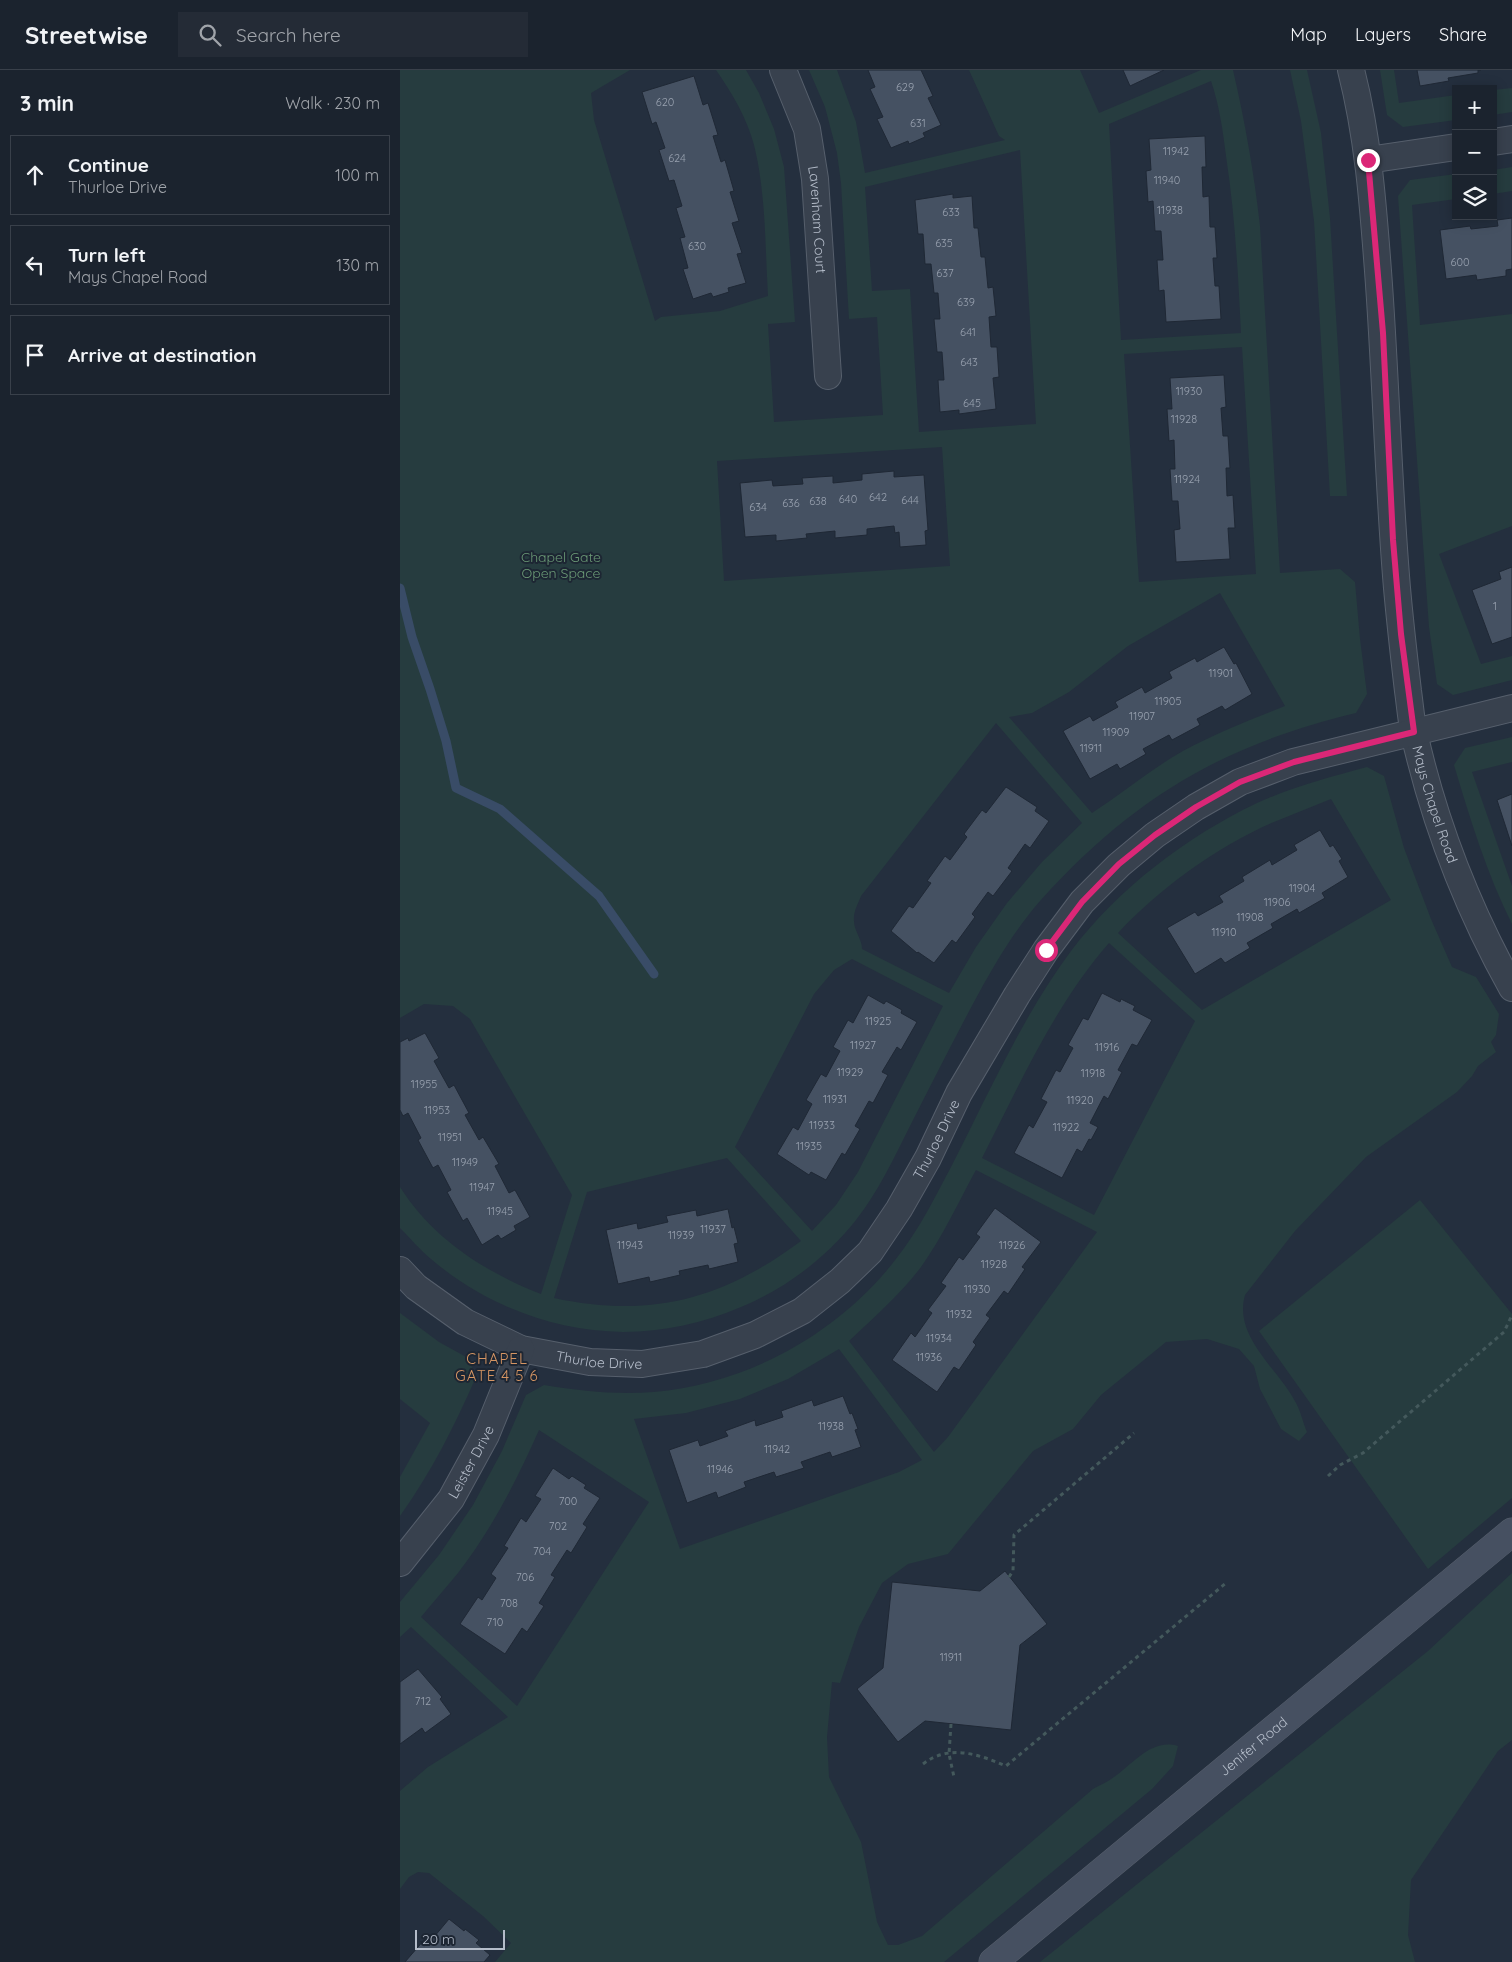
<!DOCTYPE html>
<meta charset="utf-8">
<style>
:root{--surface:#1b232e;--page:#242b36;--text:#f1f3f6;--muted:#a0a4aa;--line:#39404a}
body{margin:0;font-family:Quicksand,sans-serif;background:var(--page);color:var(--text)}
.controls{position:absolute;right:15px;top:15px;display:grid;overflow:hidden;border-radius:0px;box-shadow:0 2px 12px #0003}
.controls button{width:45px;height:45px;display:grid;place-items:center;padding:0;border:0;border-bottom:1px solid var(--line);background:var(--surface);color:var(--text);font:25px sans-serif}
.scale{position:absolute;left:15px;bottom:12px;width:90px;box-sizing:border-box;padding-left:5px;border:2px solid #b4bcc9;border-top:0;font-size:14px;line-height:18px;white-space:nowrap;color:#b4bcc9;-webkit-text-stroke:4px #1d2633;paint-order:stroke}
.stop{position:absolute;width:15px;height:15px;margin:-11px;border:4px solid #db2777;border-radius:50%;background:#fff}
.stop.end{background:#db2777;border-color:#fff;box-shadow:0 1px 5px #0008}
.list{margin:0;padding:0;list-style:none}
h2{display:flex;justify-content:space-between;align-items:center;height:65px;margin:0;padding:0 20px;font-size:21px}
h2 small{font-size:16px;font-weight:400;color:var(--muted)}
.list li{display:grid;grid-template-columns:32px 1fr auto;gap:15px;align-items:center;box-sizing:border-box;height:80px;margin:0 10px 10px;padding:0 10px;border:1px solid var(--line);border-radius:0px}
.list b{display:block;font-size:19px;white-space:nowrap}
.list p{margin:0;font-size:16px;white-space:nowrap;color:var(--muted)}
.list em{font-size:16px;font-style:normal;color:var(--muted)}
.icon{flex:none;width:28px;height:28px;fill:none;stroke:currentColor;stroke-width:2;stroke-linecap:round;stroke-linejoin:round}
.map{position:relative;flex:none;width:1112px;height:1892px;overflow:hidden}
header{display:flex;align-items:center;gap:30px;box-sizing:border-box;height:70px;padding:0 25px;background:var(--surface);border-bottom:1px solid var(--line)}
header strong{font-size:24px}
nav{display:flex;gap:28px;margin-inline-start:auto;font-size:18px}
.search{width:350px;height:45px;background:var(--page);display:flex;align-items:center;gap:12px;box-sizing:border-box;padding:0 18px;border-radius:0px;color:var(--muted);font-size:19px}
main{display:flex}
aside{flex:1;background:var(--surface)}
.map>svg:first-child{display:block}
.green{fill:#263c3f;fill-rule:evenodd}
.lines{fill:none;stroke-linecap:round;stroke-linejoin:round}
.stream{stroke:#394c67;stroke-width:9}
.building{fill:#455162;stroke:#1f2835}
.street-casing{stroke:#565f6c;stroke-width:28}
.secondary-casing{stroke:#565f6c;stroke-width:29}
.path{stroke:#44595c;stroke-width:3;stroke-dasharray:4 4;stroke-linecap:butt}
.street{stroke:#38414e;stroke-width:26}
.secondary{stroke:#465061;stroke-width:28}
.route{stroke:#db2777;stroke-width:6}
.labels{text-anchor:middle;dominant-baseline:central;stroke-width:4;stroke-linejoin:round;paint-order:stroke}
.number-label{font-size:11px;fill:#98a1af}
.street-label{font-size:14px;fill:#b4bcc9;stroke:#1d2633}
.park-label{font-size:14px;fill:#6b9a76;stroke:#1d2633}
.neighbourhood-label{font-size:15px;letter-spacing:1px;fill:#d59563;stroke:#1d2633}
</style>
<header>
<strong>Streetwise</strong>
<div class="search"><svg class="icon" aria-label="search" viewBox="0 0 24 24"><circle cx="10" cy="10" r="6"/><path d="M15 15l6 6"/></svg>Search here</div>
<nav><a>Map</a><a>Layers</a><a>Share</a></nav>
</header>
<main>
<aside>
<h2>3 min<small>Walk · 230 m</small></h2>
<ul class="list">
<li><svg class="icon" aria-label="ahead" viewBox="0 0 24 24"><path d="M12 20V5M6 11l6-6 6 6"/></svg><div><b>Continue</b><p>Thurloe Drive</p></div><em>100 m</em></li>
<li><svg class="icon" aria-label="left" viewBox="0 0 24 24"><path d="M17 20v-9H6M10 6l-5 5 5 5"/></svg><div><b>Turn left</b><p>Mays Chapel Road</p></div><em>130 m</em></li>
<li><svg class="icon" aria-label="arrive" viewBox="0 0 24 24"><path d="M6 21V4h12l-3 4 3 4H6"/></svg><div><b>Arrive at destination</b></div></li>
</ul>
</aside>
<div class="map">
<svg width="1112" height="1892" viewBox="0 0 1112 1892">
<rect width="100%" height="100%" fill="#242f3e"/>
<g class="green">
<path d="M 0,0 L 230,0 L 191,23 L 194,50 L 255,251 L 261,247 L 320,241 L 368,226 C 365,176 366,123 354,75 C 347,48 332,23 316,0 L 346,0 L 359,23 L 374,59 L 384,97 L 395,252 L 368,254 L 374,352 L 483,345 L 477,247 L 449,249 L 441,113 L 437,83 L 425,37 L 409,0 L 437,0 L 456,52 L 465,103 L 605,70 L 599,66 L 569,0 L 680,0 L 699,43 L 801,0 L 833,0 C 845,52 854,103 860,156 L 880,503 L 940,499 L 955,512 L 960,569 L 967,624 L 956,643 C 822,675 732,729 640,831 C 613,862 593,897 574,932 C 552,973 531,1015 510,1056 C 494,1088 478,1122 456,1150 C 426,1188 385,1219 341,1237 C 303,1253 264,1262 223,1262 C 153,1261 85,1235 31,1189 C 20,1180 10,1168 0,1158 L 0,1117 C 33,1169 85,1202 141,1224 L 172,1125 L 70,949 L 53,936 L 24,934 L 0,948 ZM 811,11 C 819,34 823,61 826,86 C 835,145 838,203 841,263 L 721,270 L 709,54 ZM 620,80 L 636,354 L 519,362 L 510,219 L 472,221 L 465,117 ZM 842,277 L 856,504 L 739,512 L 724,284 ZM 542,377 L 550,496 L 324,511 L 317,391 ZM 820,523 L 885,636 C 850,650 816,663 783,681 C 751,699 723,723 692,743 L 609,647 L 632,643 L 669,622 L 728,576 ZM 596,653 L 682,753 L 642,792 L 607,833 L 576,877 L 549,923 L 462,879 C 462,869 454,861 454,851 C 453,842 458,834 461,826 ZM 452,889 L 543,936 L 458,1102 L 436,1135 L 412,1161 L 335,1077 L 414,924 L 434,900 ZM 327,1088 L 401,1171 C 323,1229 251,1249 154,1228 L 187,1122 Z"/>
<polygon points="890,0 907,0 921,63 930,148 947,426 930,426 914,151 901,51"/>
<polygon points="980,0 994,0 999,33 1056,25 1056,50 1003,57 987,45"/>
<polygon points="1112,18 1112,42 1093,45 1093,20"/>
<polygon points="1112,97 1112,121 1093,124 1093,100"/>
<polygon points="1056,104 1056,129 1012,135 1020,255 1112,244 1112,456 1039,484 1081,594 1112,586 1112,610 1053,625 1037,614 1029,557 998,126 1010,110"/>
<path d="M 1112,667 L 1112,692 L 1072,702 L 1112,816 L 1112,854 C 1087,804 1070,749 1054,695 L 1065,678 Z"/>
<path d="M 967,697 L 984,706 L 1004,778 L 1031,849 L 1052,897 L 1076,907 L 1099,944 L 1096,965 L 1091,972 L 1096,982 L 1078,996 L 1072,1006 L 1057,1022 L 966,1087 L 895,1161 L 845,1225 C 833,1267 879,1299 896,1333 C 901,1342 903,1353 907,1362 L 899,1371 L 881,1359 L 860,1319 L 854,1296 L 839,1279 L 807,1269 L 766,1272 L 701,1325 L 673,1359 L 633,1381 L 548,1484 L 508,1494 L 482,1513 L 459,1557 L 440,1613 L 432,1612 L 427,1667 L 429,1707 L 461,1772 L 477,1852 L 488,1875 L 498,1875 L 522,1866 L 693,1719 C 700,1715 708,1712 714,1707 C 734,1693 752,1668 778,1676 L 773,1696 L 752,1719 L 544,1892 L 95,1892 L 111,1873 L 83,1846 L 29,1803 L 18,1802 L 9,1807 L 0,1819 L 0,1721 L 28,1697 L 108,1647 L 11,1557 L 0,1567 L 0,1532 L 39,1485 L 73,1435 L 102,1381 L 126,1325 L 144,1315 C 181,1321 217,1325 254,1322 C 355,1313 452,1256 509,1171 C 525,1148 537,1123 550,1099 C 587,1027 623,945 671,881 C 719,818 786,767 857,733 C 892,717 930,707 967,697 ZM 931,729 L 991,830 L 802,940 L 718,863 C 759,819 818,776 874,752 C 893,744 912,737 931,729 ZM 709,873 L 795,951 L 694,1145 L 582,1088 C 620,1014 654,936 709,873 ZM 576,1100 L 697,1162 L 548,1367 L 534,1382 L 449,1271 C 474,1247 500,1225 521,1197 C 543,1166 558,1133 576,1100 ZM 439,1279 L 522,1390 L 499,1402 L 280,1479 L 234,1349 L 286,1343 L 340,1329 L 388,1309 ZM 139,1360 L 249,1432 L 117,1636 L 21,1547 C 33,1532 46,1518 58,1503 C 92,1459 117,1410 139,1360 Z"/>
<polygon points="1020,1130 1112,1244 1112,1428 1028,1499 859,1261"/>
<path d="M 0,1243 L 39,1272 L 68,1288 L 76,1307 C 54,1357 32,1401 0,1446 L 0,1407 L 30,1353 L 0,1329 Z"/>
<polygon points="1112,1503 1112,1670 1098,1681 1011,1810 1008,1865 1015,1892 640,1892 1028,1581"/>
</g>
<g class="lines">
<polyline class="stream" points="0,518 12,567 30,619 46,671 56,718 100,739 199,826 254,904"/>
</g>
<g class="building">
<polygon points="468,0 521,0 533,26 528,28 541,55 523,63 525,67 509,74 508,71 491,78 477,49 483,47 470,19 475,17"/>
<polygon points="723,0 764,0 730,16"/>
<polygon points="1017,0 1081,0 1078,0 1078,3 1048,8 1049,11 1020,16"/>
<polygon points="294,6 303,35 308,33 318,65 313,66 321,92 325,90 334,121 330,122 339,151 332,153 342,183 337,184 346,213 328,218 329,222 313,227 311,223 293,229 283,199 288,198 280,168 285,167 276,138 282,136 274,110 269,111 259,80 265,78 256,52 252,54 242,22"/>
<polygon points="805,66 806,97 802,97 803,127 809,126 810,157 815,157 817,188 813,188 815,216 819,216 821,249 766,252 764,220 759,221 757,190 763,190 761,161 755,161 753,131 748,132 746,101 751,100 749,69"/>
<polygon points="553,124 553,128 572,126 574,158 578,158 581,187 585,187 588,218 593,217 596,246 589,247 591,277 597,277 599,307 593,308 596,339 559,344 559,340 540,342 538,310 544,310 542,282 537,282 534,249 540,249 538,223 534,223 531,194 525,194 523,164 518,164 515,130"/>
<polygon points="1112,148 1112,199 1106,200 1106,206 1077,210 1076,205 1046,209 1040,160 1070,156 1071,159 1098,156 1097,150"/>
<polygon points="824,305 826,337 821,338 823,366 828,366 830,398 826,398 827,426 833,425 835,458 828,458 830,489 776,492 774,460 780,459 778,431 772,431 770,399 775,399 774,370 769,371 767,339 772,339 770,308"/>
<polygon points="494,401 494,407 524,405 528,460 525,461 526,475 500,477 499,462 495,463 494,456 467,459 467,465 435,468 435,461 406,464 407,468 376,471 376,465 345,467 340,413 372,410 373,416 403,414 402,408 433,406 433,413 462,410 462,404"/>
<polygon points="1112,497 1112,567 1092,574 1072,520 1101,509 1099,502"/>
<polygon points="824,577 834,594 836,593 852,624 825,640 822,636 797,649 800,655 772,670 769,665 743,679 746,684 720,699 717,694 690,709 663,661 690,646 693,651 718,637 715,632 742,617 745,623 772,608 769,602 795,588 797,592"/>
<polygon points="606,717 637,737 635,741 649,751 630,778 625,774 608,798 612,801 593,826 588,822 572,844 575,847 556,873 552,870 534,893 518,882 517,883 491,861 509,836 513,838 531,813 527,811 545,786 550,790 567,767 564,764 582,740 586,743"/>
<polygon points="1112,724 1112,776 1097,730"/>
<polygon points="920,760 930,777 933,775 942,789 939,791 948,807 922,823 925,828 899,843 897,839 871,854 873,858 847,873 850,878 825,893 821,888 795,904 767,858 795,842 798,846 823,832 819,826 844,811 842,807 870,790 872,795 897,780 894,775"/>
<polygon points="702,923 720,932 721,929 735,936 733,940 752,950 737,976 732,974 718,1000 722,1002 708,1029 704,1026 690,1053 698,1057 691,1070 689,1069 682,1082 677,1079 662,1108 614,1083 629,1055 633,1058 647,1032 641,1029 656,1000 660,1002 673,978 668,975 683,948 688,950"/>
<polygon points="468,925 484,934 486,931 502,940 501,943 517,952 501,980 497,977 482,1002 488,1005 473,1033 469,1031 455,1056 460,1059 445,1085 442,1083 426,1110 411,1102 409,1105 377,1084 393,1057 398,1060 412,1034 406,1030 421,1004 426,1007 440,981 433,977 448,950 453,953"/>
<polygon points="25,963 39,988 34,991 49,1018 54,1015 69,1043 65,1045 79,1070 83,1067 99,1094 95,1096 109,1123 115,1120 130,1147 114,1156 116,1160 101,1169 98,1165 82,1175 67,1148 63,1151 47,1122 51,1120 38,1095 33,1098 18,1070 21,1068 8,1043 3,1046 0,1040 0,972 8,968 9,971"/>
<polygon points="595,1138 641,1172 622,1197 625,1199 608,1224 604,1221 586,1245 590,1248 573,1272 576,1275 559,1300 554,1297 537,1322 492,1290 511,1263 515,1267 532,1243 528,1240 546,1216 541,1213 559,1187 563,1190 580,1167 576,1164"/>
<polygon points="328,1139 332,1158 334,1157 338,1173 334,1174 338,1192 309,1199 308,1195 279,1201 280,1205 250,1212 249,1207 218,1214 206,1160 237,1153 238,1159 268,1152 266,1146 296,1140 297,1146"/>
<polygon points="443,1326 450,1344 452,1343 458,1359 455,1360 461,1377 432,1387 430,1382 401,1392 404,1398 376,1407 374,1402 344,1412 346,1417 318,1428 316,1422 287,1433 269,1380 298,1370 300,1376 328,1366 325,1361 355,1350 356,1356 383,1347 381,1341 412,1330 414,1336"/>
<polygon points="153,1398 169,1409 172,1406 186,1415 184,1418 200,1428 183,1454 187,1457 171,1483 167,1480 151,1505 155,1507 139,1533 144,1536 127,1562 122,1558 105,1584 60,1554 78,1527 82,1530 96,1508 91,1504 108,1478 104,1476 121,1448 126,1452 141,1429 135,1426"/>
<polygon points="605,1501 647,1554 620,1575 611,1660 525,1651 498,1672 457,1619 483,1598 492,1512 580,1521"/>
<polygon points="18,1599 42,1627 40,1629 51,1644 25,1663 22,1658 0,1674 0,1612"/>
<polygon points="49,1849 64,1861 65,1859 79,1870 76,1873 90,1885 84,1892 5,1892 24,1870 29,1873"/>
</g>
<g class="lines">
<defs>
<g id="street">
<path id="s1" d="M 383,0 L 407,59 L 415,109 L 428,306"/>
<path id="s2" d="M 951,0 C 968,66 973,134 978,201 C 986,307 988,412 997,518 C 1000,552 1004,587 1008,621 C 1010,635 1011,650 1014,663 C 1034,752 1068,839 1112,918"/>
<polyline points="1093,72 1112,69"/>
<polyline points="968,90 1056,77"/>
<path id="s3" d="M 0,1200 L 16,1217 L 65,1252 L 121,1279 L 190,1292 L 242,1294 L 303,1284 L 355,1265 L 402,1241 L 440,1211 L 470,1182 L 499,1139 L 528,1088 L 559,1023 L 617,925 L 646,880 L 682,832 L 719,795 L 755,765 L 796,737 L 840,712 L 893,692 L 1112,638"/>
<path id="s4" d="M 0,1493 L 51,1429 L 86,1365 L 121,1279"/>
</g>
<g id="secondary">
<path id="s5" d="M 593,1892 L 1112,1462"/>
</g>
</defs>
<use href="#street" class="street-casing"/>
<use href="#secondary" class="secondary-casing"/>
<g class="path">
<polyline points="928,1406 940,1395 963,1383 1104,1262 1112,1245"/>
<polyline points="609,1507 613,1501 614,1465 734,1363"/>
<polyline points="551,1654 549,1684 554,1707"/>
<path d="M 523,1694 C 549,1674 578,1684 606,1696 L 826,1513"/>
</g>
<use href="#street" class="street"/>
<use href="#secondary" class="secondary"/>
</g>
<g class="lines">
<polyline class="route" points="646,880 682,832 719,794 755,765 796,737 840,712 894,692 1014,662 1001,564 993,470 983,263 968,90"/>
</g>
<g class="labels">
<g class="number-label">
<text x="505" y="17">629</text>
<text x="265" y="32">620</text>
<text x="518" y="53">631</text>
<text x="776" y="81">11942</text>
<text x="277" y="88">624</text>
<text x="767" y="110">11940</text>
<text x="770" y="140">11938</text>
<text x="551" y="142">633</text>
<text x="544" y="173">635</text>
<text x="297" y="176">630</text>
<text x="1060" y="192">600</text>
<text x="545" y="203">637</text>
<text x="566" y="232">639</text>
<text x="568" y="262">641</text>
<text x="569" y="292">643</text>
<text x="789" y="321">11930</text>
<text x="572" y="333">645</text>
<text x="784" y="349">11928</text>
<text x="787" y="409">11924</text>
<text x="478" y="427">642</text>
<text x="448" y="429">640</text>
<text x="510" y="430">644</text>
<text x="418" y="431">638</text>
<text x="391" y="433">636</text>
<text x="358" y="437">634</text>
<text x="1095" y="536">1</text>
<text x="821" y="603">11901</text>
<text x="768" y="631">11905</text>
<text x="742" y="646">11907</text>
<text x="716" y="662">11909</text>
<text x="691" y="678">11911</text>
<text x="902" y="818">11904</text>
<text x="877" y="832">11906</text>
<text x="850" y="847">11908</text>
<text x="824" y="862">11910</text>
<text x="478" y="951">11925</text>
<text x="463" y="975">11927</text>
<text x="707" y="977">11916</text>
<text x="450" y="1002">11929</text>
<text x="693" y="1003">11918</text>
<text x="24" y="1014">11955</text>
<text x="435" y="1029">11931</text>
<text x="680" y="1030">11920</text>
<text x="37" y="1040">11953</text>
<text x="422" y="1055">11933</text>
<text x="666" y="1057">11922</text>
<text x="50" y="1067">11951</text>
<text x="409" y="1076">11935</text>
<text x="65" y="1092">11949</text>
<text x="82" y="1117">11947</text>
<text x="100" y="1141">11945</text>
<text x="313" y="1159">11937</text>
<text x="281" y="1165">11939</text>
<text x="230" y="1175">11943</text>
<text x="612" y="1175">11926</text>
<text x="594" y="1194">11928</text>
<text x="577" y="1219">11930</text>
<text x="559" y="1244">11932</text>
<text x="539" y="1268">11934</text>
<text x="529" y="1287">11936</text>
<text x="431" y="1356">11938</text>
<text x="377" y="1379">11942</text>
<text x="320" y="1399">11946</text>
<text x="168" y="1431">700</text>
<text x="158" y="1456">702</text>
<text x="142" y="1481">704</text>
<text x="125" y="1507">706</text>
<text x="109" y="1533">708</text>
<text x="95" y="1552">710</text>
<text x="551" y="1587">11911</text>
<text x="23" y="1631">712</text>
</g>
<g class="street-label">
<text stroke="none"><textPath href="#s1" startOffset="155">Lavenham Court</textPath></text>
<text stroke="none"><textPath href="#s2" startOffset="741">Mays Chapel Road</textPath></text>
<text stroke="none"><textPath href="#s3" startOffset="659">Thurloe Drive</textPath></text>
<text stroke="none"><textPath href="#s3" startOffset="225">Thurloe Drive</textPath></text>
<text stroke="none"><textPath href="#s4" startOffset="124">Leister Drive</textPath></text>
<text stroke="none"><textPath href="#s5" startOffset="338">Jenifer Road</textPath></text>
</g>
<g class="park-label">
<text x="161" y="487">Chapel Gate<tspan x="161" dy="16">Open Space</tspan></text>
</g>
<g class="neighbourhood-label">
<text x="97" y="1288">CHAPEL<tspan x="97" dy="17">GATE 4 5 6</tspan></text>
</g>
</g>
</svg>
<div class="controls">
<button>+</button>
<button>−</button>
<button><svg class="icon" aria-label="layers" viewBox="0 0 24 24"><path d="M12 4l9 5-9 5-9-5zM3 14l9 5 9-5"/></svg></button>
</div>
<div class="scale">20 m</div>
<div class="stop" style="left:646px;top:880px"></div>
<div class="stop end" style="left:968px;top:90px"></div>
</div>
</main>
